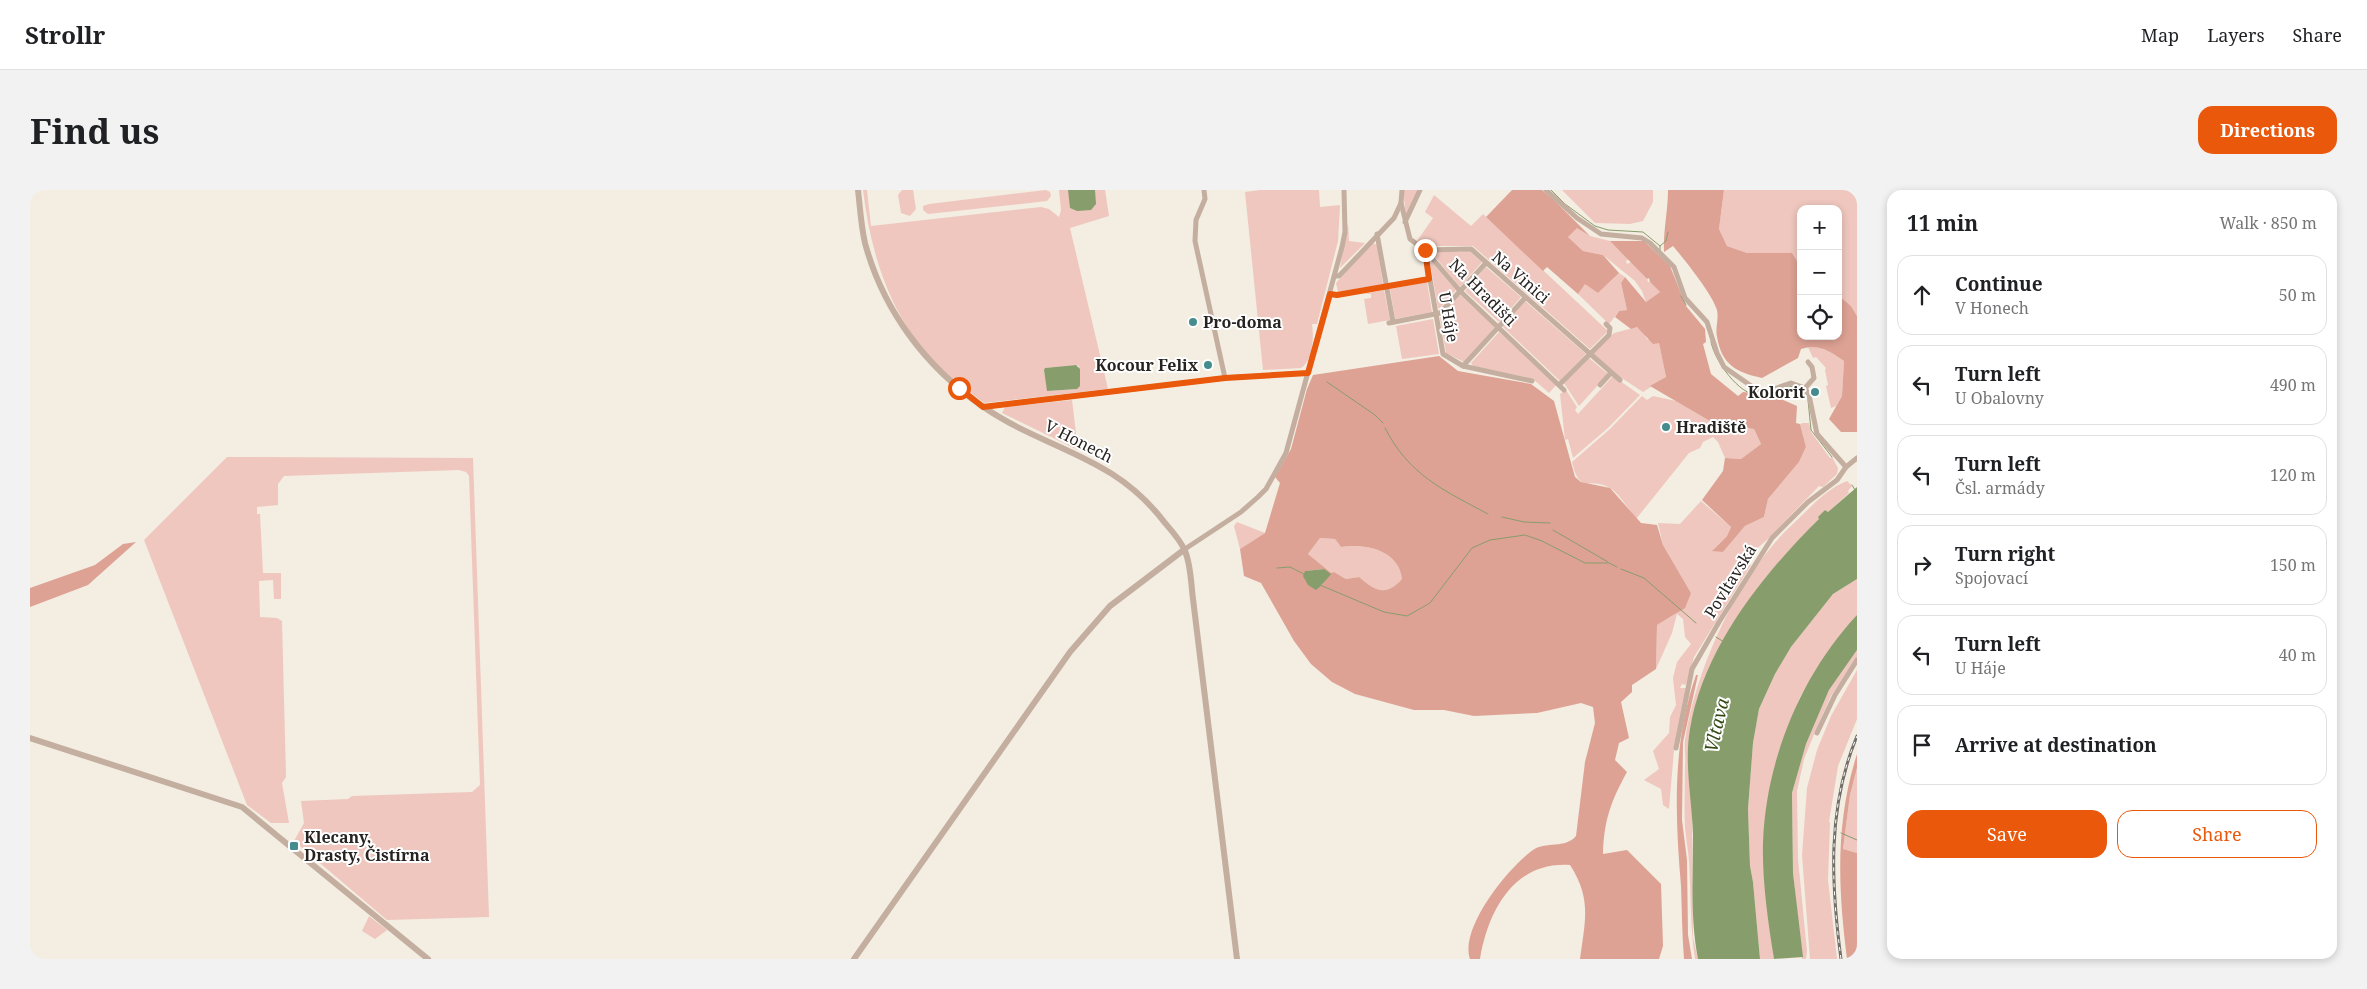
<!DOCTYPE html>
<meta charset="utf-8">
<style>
:root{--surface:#fff;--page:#f2f2f2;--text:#202124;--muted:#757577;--line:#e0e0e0;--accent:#ea580c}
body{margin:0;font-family:"Noto Serif",serif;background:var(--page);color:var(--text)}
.controls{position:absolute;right:15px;top:15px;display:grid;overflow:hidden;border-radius:10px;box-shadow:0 2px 8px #0003}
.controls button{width:45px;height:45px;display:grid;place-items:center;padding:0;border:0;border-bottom:1px solid var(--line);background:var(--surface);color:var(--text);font:25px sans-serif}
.stop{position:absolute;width:15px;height:15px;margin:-11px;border:4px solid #ea580c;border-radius:50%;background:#fff}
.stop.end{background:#ea580c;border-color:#fff;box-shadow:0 1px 5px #0008}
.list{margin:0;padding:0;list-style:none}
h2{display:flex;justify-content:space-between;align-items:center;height:65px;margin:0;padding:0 20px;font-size:21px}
h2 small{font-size:16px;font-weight:400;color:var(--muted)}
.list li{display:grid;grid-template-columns:32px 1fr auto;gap:15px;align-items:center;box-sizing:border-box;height:80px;margin:0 10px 10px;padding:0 10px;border:1px solid var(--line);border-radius:15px}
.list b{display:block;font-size:19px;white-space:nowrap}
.list p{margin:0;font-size:16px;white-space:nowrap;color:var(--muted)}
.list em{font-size:16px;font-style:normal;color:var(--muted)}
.actions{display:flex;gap:10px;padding:15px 20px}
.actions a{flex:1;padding:11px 0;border:1px solid var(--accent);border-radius:15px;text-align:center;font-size:18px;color:var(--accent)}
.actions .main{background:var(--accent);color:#fff}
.icon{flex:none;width:28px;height:28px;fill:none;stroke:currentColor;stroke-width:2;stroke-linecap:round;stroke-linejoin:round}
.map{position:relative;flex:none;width:1827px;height:769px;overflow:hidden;border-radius:15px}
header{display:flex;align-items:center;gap:30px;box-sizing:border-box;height:70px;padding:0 25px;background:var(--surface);border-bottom:1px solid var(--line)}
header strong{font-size:24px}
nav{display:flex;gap:28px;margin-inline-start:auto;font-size:18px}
.intro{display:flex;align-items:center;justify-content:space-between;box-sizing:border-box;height:120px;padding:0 30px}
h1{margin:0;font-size:35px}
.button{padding:12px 22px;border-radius:15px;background:var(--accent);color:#fff;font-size:18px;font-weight:700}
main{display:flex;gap:30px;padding:0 30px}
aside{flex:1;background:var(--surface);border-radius:15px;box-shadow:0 2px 8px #0003}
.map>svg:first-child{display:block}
.green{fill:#efc7be;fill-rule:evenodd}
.forest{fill:#dda294;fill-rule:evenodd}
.water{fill:#889d6c}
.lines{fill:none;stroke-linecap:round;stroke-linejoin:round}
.stream{stroke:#889d6c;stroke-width:1}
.minor{stroke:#c4ae9f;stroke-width:5}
.tertiary{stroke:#c4ae9f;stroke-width:6}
.rail-casing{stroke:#726e68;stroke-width:3}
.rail{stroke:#fff;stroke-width:1;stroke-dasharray:4;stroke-linecap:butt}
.route{stroke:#ea580c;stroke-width:6}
.poi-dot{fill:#448c8e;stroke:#fff;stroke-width:2}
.labels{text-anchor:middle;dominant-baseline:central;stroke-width:4;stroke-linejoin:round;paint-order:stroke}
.street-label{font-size:16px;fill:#262320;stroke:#fff}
.poi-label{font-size:16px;font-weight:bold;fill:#262320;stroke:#fff;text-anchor:start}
.water-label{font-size:18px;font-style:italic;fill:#344912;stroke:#fff}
</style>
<header>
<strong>Strollr</strong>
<nav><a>Map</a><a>Layers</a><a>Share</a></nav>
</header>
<div class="intro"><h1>Find us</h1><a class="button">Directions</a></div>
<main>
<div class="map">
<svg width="1827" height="769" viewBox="0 0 1827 769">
<rect width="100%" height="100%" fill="#f3ede2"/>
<g class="green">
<path d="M 833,0 L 837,0 L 841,36 L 1011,17 L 1019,19 L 1029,27 L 1031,20 L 1029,0 L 1075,0 L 1079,26 L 1040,38 L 1078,199 L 954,213 C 939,201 922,190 909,177 C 861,129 841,66 833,0 ZM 1046,175 L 1049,176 L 1047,199 L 1018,201 L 1014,181 L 1015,178 Z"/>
<polygon points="872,0 883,0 886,19 880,26 871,23 868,5"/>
<polygon points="1016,0 1020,2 1021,6 1017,11 898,24 893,20 893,16 899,14"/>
<path d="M 1230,0 L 1289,0 L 1290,17 L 1310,15 L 1308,51 L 1287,134 L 1282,134 C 1284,147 1283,170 1271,178 L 1233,180 L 1215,2 Z"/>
<polygon points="1373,0 1388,0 1376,26"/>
<polygon points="1532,0 1623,0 1623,12 1613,31 1600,34 1565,33"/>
<polygon points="1694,0 1827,0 1827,126 1821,116 1808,105 1808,19 1771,19 1771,78 1761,63 1717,63 1697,56 1689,39"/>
<polygon points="1404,5 1441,36 1453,24 1578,141 1560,159 1443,56 1397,56 1387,51 1403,28 1395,22"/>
<polygon points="1318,33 1319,51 1335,53 1310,78"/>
<polygon points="1547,37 1560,46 1580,51 1599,69 1596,71 1597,74 1601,72 1617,89 1618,92 1620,92 1630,102 1616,112 1612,101 1605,91 1573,65 1553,61 1538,47"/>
<polygon points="1343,53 1347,55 1353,94 1308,102 1306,93"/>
<polygon points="1401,62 1440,62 1452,72 1430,97"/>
<polygon points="1402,72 1426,100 1410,118 1408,118 1400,73"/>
<polygon points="1456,77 1491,107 1469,132 1435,101"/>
<polygon points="1589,83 1595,87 1591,93 1597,120 1589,121 1579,134 1548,104 1555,93 1568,103"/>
<polygon points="1397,92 1402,122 1365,129 1360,99"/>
<polygon points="1354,100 1360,130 1338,134 1334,109 1341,108 1341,104 1333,104"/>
<polygon points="1430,105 1465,137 1434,172 1416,163 1410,128"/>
<polygon points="1495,111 1556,164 1530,191 1472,136"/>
<polygon points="1403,129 1409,164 1372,169 1366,136"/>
<polygon points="1607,137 1613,142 1617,149 1629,153 1636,187 1613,202 1581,181 1563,163 1584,143"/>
<polygon points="1469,142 1527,194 1519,203 1503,189 1443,176 1441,173"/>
<polygon points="1783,155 1798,161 1814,171 1812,206 1806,216 1801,218 1796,196 1798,195 1795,180 1796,178 1786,167 1783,168 1778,157"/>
<polygon points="1559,168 1578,184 1549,216 1534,193"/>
<polygon points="1583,186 1610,205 1579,237 1543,268 1538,249 1535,250 1530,204 1536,200 1547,217 1545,220 1548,224"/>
<path d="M 1612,206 L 1617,210 L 1623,206 L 1646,211 L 1685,234 L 1724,239 L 1731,254 L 1711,269 L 1695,268 L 1688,252 L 1683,247 L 1673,252 L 1670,258 L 1659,263 L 1606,329 C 1600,321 1588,302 1580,298 C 1560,286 1550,306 1542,272 L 1580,239 Z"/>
<polygon points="1042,210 1048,260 972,223 975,217"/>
<polygon points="1773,233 1779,233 1781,242 1800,268 1802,267 1808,278 1807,284 1793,297 1789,296 1738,349 1715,369 1721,375 1664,467 1656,495 1652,494 1650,498 1656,498 1656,501 1644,560 1639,619 1633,615 1631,599 1614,590 1629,579 1623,561 1639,543 1640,527 1646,515 1643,488 1647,472 1661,454 1655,447 1653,429 1647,424 1642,443 1626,479 1627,435 1647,423 1661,403 1633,355 1628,333 1650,334 1671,311 1701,337 1697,346 1683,360 1693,362 1715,336 1734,327 1738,309 1769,272 1776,257 1770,234"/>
<polygon points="197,267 443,268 459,727 357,730 264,651 274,633 271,611 318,609 322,606 442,602 450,595 439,286 436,282 429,280 254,286 248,294 248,315 227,317 227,324 230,324 233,383 251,383 251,409 244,409 243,390 229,391 230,427 247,428 252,431 256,587 252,593 259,633 241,633 217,615 114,350"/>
<path d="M 1817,291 L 1822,296 L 1818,301 L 1819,303 L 1798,322 L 1795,320 L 1789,329 L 1736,387 L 1693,451 L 1670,505 L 1658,563 L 1662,622 L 1663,747 L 1668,769 L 1665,769 C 1660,736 1661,704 1659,671 C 1658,659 1656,648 1655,637 C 1654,617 1655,596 1655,576 C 1656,567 1654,558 1655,550 C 1666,477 1709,383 1764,333 C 1780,318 1796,299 1817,291 Z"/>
<polygon points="1207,332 1235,343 1210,359 1204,336"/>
<path d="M 1290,348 L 1305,349 L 1311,357 C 1335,353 1369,360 1372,389 C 1356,407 1345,401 1329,387 L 1316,389 L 1304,382 L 1301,384 L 1278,364 Z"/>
<polygon points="1827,389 1827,425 1787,479 1770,507 1749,562 1742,590 1733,650 1733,672 1744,769 1730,769 1723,692 1720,676 1718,619 1723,553 1729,519 1745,484 1761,457 1803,404"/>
<polygon points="1827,460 1827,467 1801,506 1785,542 1774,569 1767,601 1768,669 1777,761 1776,769 1772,769 1763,683 1762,603 1776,554 1799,500"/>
<polygon points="1827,480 1827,529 1808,576 1799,632 1800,633 1798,690 1807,769 1780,769 1772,665 1777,598 1787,560 1801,526"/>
<polygon points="1827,578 1827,663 1813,659 1820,605"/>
<polygon points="339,726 357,740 345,749 332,741"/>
</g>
<g class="forest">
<polygon points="1482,0 1512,0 1523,9 1560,46 1547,38 1538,47 1553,61 1573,65 1589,83 1568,103 1555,94 1548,104 1517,77 1513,81 1456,27"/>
<path d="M 1638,0 L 1694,0 L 1689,39 L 1697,56 L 1717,63 L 1762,63 L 1771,78 L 1771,146 L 1808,146 L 1808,105 L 1821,116 L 1827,126 L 1827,242 L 1811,242 L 1799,229 L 1812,206 L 1814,171 C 1799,161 1789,153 1771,159 L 1768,168 L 1732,188 C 1706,182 1692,175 1687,147 C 1685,139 1689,129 1687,120 C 1683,105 1654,69 1643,56 L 1634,62 C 1633,41 1638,21 1638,0 Z"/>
<polygon points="1580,51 1614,51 1640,76 1656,116 1675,139 1676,152 1673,154 1681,184 1708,206 1713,202 1742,205 1767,216 1766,233 1770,234 1776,257 1769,272 1738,309 1734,327 1715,336 1693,362 1682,361 1697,346 1701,337 1672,310 1693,281 1695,268 1711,269 1731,254 1724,239 1685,234 1620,196 1636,187 1629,153 1623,154 1607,137 1601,139 1585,127 1589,121 1597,120 1591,93 1595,87 1616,112 1630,102 1620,92 1619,88 1617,89"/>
<path d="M 1409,166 L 1428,181 L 1501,194 L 1524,211 L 1545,287 L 1551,292 L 1580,298 L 1611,333 L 1627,335 L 1633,355 L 1661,403 L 1655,418 L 1627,435 L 1626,479 L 1602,495 L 1602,502 L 1591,512 L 1599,548 L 1589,553 L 1585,570 L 1597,582 C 1581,611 1574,630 1573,664 L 1597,660 L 1631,694 L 1633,756 L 1629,769 L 1550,769 C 1555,731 1562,709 1540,675 C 1484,671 1458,721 1450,769 L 1440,769 C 1429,738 1479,677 1503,660 C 1516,651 1535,659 1546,646 L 1555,572 L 1565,533 L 1563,517 L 1551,513 L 1507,523 L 1444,526 L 1414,520 L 1384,520 L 1325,504 L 1302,492 L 1281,474 L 1264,451 L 1231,393 L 1214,386 L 1210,359 L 1235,343 L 1250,293 L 1245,287 L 1261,259 L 1277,199 L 1283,185 ZM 1290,348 L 1305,349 L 1311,357 C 1335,353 1369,360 1372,389 C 1356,407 1345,401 1329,387 L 1316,389 L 1304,382 L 1301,383 L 1278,364 ZM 1294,379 L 1296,389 L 1291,396 L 1276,381 Z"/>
<polygon points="106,352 58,395 0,417 0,398 65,375 93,354"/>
<path d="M 1666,485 L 1668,485 L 1653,552 L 1652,630 L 1657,670 L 1658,745 L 1662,769 L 1654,769 C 1652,745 1652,721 1651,696 C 1645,625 1642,554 1666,485 Z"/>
<path d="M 1827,564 L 1827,578 L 1820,605 L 1813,659 L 1827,663 L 1827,769 L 1817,769 C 1808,698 1805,633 1827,564 Z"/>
</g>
<g class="water">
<polygon points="1038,0 1065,0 1066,14 1061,20 1047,21 1040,18"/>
<polygon points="1046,175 1050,179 1050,196 1047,199 1017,201 1014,180 1015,178"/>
<path d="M 1827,297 L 1827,389 L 1803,404 L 1761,457 L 1745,484 L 1729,519 L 1723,553 L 1718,619 L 1720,676 L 1723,692 L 1730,769 L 1668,769 C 1660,728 1663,686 1663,645 C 1662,610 1654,573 1660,539 C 1673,459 1733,384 1789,329 L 1788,327 L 1795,320 L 1798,322 Z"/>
<path d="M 1294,379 L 1301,384 C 1298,388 1291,396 1286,400 L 1278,395 L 1273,386 L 1275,381 Z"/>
<path d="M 1827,425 L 1827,460 L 1799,500 L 1776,554 L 1762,603 L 1763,683 L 1773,767 L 1744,769 C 1738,731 1732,691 1733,652 C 1736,570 1771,485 1827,425 Z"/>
</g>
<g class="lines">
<g class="stream">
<polyline points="1521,0 1535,14 1565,36 1578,40 1613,42 1630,56"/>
<polyline points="1630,60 1630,56 1636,51 1638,42"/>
<polyline points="1651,106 1656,115"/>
<path d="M 1681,152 C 1685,171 1708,204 1729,206 C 1740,206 1752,198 1763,196"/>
<polyline points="1297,192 1345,225 1353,233"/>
<polyline points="1769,198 1776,206"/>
<polyline points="1778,210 1781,240 1802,267"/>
<path d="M 1355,238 C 1379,285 1413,300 1458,324"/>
<polyline points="1822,295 1825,300"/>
<polyline points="1472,327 1494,332 1520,333"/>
<polyline points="1523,340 1578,372"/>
<polyline points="1247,378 1260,377 1274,384"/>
<polyline points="1591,379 1614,388 1666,433"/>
<polyline points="1290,395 1354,422 1377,426 1400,413 1442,358 1460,350 1495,345 1512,351 1555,373 1579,373 1587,377"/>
<polyline points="1686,447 1694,452"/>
<polyline points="1811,643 1827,650"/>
</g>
<g class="minor">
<polyline points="1174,0 1175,9 1166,30 1165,51 1195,188"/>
<polyline points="1516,0 1547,28 1571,44 1612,48 1620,53 1644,77 1655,108 1677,132 1687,163 1694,177 1727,200 1738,201 1761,193 1775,198 1779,205 1787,244 1816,277"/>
<polyline points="1371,13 1380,49 1395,60 1430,101 1534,200"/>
<polyline points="1375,32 1390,0"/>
<polyline points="1347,44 1363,132"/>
<polyline points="1395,60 1441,59 1590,190"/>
<polyline points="1395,61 1413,164 1433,176 1502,191"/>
<polyline points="1305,86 1309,86 1364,28 1371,13 1372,0"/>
<polyline points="1300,104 1307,105 1399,89"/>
<polyline points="1359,133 1410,123 1456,73"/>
<polyline points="1433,176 1495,108"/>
<polyline points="1530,194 1579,145 1580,138 1576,134"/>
<polyline points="1570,195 1581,183"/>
<polyline points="1775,198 1784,188 1782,177 1778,172"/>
<polyline points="953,217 1195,188 1278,183"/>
<polyline points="1155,359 1211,322 1228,307 1236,299 1256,263 1312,57 1315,42 1314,0"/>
<polyline points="1787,543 1805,505 1827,470"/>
<polyline points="1646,558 1662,479 1689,432 1742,348 1778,312 1807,290 1816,277 1827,268"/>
</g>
<g class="tertiary">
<path d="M 828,0 C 830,17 831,36 835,53 C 853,120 895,176 952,216 C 1017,261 1083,264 1135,333 C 1142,341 1151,351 1155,361 C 1161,375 1161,394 1163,409 L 1207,769"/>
<polyline points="0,548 212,617 398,769"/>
<polyline points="824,769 1040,462 1080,416 1155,359"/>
</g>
<defs>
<path id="rail" d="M 1811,769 C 1801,693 1797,618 1827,546"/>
</defs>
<use href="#rail" class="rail-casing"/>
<use href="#rail" class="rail"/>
</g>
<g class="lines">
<polyline class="route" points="929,198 953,217 1195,188 1278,183 1300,104 1307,105 1399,89 1395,60"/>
</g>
<g class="poi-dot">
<circle cx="1163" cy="132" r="5"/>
<circle cx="1178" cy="175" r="5"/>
<circle cx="1785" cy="202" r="5"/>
<circle cx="1636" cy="237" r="5"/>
<rect x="259" y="651" width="10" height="10" rx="2.5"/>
</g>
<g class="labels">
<g class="street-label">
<text transform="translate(1491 87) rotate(41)">Na Vinici</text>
<text transform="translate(1453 102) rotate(45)">Na Hradišti</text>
<text transform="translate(1419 127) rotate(80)">U Háje</text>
<text transform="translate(1049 251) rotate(27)">V Honech</text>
<text transform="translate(1700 391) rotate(-58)">Povltavská</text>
</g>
<g class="poi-label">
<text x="1173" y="132">Pro-doma</text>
<text x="1168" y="175" text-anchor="end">Kocour Felix</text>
<text x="1775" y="202" text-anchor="end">Kolorit</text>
<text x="1646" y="237">Hradiště</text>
<text x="274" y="647">Klecany,<tspan x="274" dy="18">Drasty, Čistírna</tspan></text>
</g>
<g class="water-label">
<text transform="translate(1686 535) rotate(-77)">Vltava</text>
</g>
</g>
</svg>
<div class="controls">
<button>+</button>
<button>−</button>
<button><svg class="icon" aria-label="locate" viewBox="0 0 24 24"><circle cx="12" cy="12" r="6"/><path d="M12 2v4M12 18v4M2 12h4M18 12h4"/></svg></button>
</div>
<div class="stop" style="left:929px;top:198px"></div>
<div class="stop end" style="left:1395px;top:60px"></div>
</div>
<aside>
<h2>11 min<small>Walk · 850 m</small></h2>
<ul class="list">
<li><svg class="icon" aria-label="ahead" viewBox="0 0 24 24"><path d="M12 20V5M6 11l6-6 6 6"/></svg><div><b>Continue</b><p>V Honech</p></div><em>50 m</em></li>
<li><svg class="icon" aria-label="left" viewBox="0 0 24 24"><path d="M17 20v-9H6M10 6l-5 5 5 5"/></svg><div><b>Turn left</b><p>U Obalovny</p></div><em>490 m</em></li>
<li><svg class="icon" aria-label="left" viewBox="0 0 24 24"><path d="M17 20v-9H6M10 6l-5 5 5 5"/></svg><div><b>Turn left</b><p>Čsl. armády</p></div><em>120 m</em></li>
<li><svg class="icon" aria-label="right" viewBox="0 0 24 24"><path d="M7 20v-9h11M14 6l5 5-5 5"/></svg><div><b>Turn right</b><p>Spojovací</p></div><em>150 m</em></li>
<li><svg class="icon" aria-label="left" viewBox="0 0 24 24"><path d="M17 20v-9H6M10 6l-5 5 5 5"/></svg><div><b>Turn left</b><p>U Háje</p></div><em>40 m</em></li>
<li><svg class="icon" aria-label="arrive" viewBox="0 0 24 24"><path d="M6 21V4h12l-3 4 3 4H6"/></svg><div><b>Arrive at destination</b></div></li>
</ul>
<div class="actions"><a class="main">Save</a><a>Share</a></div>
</aside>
</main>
